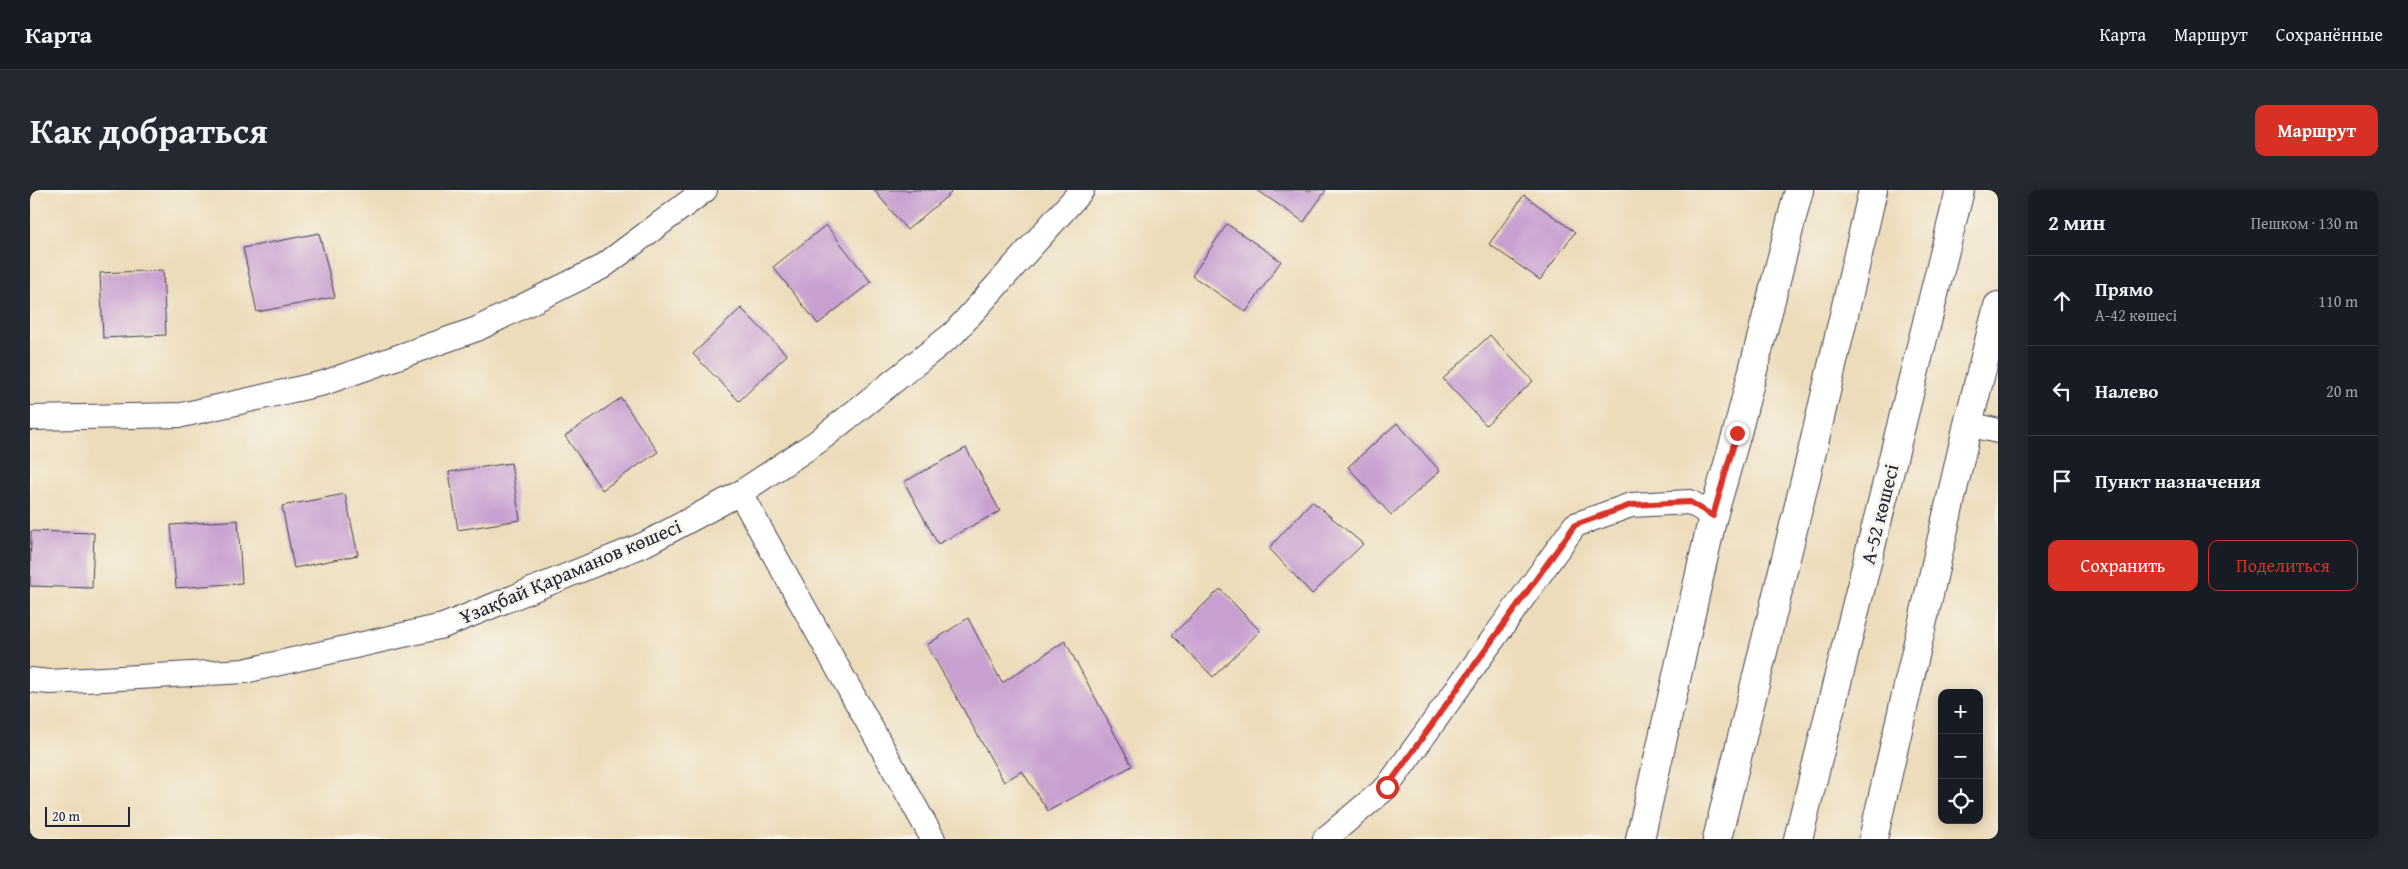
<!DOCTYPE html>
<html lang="ru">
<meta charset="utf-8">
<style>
:root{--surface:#171b24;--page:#242831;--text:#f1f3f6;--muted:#9ea1a6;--line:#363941;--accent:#d93025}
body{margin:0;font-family:"Gentium Book Plus",serif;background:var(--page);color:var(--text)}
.controls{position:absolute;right:15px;bottom:15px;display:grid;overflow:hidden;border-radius:10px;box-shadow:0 2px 12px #0003}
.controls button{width:45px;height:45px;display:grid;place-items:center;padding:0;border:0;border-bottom:1px solid var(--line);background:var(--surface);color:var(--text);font:25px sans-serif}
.scale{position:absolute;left:15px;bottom:12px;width:85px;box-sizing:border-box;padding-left:5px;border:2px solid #22223b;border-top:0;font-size:14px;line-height:18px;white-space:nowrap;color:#22223b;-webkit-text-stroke:4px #f7f3e8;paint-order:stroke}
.stop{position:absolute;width:15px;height:15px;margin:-11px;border:4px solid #d93025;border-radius:50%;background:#fff}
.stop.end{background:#d93025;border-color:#fff;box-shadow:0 1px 5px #0008}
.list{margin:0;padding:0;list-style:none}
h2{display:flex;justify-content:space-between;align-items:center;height:65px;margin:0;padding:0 20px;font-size:21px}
h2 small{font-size:16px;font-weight:400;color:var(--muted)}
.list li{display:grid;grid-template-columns:32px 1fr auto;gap:15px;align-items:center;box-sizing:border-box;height:90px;padding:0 20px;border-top:1px solid var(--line)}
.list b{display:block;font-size:19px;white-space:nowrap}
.list p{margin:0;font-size:16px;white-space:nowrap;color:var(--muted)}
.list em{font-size:16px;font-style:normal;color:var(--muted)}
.actions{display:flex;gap:10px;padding:15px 20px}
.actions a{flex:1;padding:11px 0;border:1px solid var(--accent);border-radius:10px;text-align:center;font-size:18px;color:var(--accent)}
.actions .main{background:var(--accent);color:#fff}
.icon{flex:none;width:28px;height:28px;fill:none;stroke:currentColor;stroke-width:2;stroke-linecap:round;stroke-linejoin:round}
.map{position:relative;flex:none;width:1968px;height:649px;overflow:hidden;border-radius:10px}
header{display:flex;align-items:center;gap:30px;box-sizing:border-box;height:70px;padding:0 25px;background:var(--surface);border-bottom:1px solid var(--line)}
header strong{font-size:24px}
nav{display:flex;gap:28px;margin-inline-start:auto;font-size:18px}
.intro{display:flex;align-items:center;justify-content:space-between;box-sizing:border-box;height:120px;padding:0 30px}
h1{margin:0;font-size:35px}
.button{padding:12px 22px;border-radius:10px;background:var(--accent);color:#fff;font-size:18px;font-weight:700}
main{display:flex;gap:30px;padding:0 30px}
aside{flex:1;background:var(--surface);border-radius:10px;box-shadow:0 2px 12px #0003}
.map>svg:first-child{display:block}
.building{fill:#c7a0d0}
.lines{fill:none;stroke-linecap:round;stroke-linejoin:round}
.minor-casing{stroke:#403e4e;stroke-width:26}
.tertiary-casing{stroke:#403e4e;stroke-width:30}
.secondary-casing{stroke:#403e4e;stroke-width:30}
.minor{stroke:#fff;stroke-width:24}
.tertiary{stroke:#fff;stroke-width:28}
.secondary{stroke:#fff;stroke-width:28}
.route{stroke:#d93025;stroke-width:6}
.labels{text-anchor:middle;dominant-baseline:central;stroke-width:5;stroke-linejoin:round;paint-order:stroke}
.street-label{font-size:20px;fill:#22223b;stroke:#f7f3e8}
</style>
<header>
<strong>Карта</strong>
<nav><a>Карта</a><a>Маршрут</a><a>Сохранённые</a></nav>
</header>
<div class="intro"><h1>Как добраться</h1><a class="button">Маршрут</a></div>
<main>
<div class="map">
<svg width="1968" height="649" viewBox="0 0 1968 649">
<rect width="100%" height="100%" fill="#f7f3e8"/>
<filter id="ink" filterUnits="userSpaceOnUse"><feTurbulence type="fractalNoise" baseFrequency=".02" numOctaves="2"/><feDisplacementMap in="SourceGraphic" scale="10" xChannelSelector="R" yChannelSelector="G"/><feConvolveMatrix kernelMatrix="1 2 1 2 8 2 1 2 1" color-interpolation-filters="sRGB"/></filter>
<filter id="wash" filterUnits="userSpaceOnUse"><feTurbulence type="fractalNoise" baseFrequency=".0096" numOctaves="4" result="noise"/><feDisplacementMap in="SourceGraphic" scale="20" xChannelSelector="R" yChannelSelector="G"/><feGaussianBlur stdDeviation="1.12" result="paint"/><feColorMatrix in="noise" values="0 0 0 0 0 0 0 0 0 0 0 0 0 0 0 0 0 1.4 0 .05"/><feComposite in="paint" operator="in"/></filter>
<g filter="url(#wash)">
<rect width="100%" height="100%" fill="#eddcba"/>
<g id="blocks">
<g class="building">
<polygon points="844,0 918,0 921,3 877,40"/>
<polygon points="1227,0 1296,0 1274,32"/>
<polygon points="1494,5 1545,42 1510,90 1459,54"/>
<polygon points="1197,34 1251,71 1216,122 1162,86"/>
<polygon points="796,35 841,92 788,134 743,77"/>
<polygon points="289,43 305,107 227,122 213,58"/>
<polygon points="133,80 136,145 73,148 70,83"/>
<polygon points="711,118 757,165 709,211 663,164"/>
<polygon points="1460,145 1503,191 1456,235 1413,189"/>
<polygon points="591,208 628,262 572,300 535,246"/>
<polygon points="1367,233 1410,281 1361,325 1318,277"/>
<polygon points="936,258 970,321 908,354 874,292"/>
<polygon points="481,273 490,330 428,340 419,282"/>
<polygon points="315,304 328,365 264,378 252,316"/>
<polygon points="1282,311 1333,354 1282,404 1239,358"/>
<polygon points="208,330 212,393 146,398 141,335"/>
<polygon points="1,341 64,343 62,398 0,396"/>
<polygon points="1190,399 1230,441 1183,487 1142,445"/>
<polygon points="938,428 972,493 1035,451 1102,576 1018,621 992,581 974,592 897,455"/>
</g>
</g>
</g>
<g filter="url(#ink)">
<use href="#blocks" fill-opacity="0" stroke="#403e4e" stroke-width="1"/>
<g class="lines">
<defs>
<g id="minor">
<polyline points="0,228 152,225 294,193 447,139 572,77 675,0"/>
<polyline points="1938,234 1968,241"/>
<polyline points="710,303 903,649"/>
<polyline points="0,490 20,492 214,481 413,436 615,354 710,303 787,252 924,143 1052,0"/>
<polyline points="1295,649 1357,597 1545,335 1601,315 1660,312 1683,326"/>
</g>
<g id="tertiary">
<polyline points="1610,649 1683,326 1707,243 1769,0"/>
<polyline points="1843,649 1938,234 1968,116"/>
</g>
<g id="secondary">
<polyline points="1687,649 1782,262 1843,0"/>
<polyline points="1768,649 1930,0"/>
</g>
</defs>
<use href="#minor" class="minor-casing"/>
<use href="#tertiary" class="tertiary-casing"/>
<use href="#secondary" class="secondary-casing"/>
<use href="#minor" class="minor"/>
<use href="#tertiary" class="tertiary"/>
<use href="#secondary" class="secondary"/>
</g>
</g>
<g class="lines" filter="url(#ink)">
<polyline class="route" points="1357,597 1545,335 1601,315 1660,312 1683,326 1707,243"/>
</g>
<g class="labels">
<g class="street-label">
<text transform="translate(1849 324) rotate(-76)">А-52 көшесі</text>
<text transform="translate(540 381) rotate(-23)">Ұзақбай Қараманов көшесі</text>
</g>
</g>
</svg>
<div class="controls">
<button>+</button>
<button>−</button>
<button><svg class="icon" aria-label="locate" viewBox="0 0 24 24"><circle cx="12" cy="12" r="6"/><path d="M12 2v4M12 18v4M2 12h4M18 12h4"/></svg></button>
</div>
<div class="scale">20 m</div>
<div class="stop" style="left:1357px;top:597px"></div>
<div class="stop end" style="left:1707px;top:243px"></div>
</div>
<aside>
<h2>2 мин<small>Пешком · 130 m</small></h2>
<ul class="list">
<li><svg class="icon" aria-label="ahead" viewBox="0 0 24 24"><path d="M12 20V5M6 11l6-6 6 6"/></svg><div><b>Прямо</b><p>А-42 көшесі</p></div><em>110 m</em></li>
<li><svg class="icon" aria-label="left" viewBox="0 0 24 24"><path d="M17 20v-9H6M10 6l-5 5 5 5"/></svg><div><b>Налево</b></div><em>20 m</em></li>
<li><svg class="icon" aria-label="arrive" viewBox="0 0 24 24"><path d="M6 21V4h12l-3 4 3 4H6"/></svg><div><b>Пункт назначения</b></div></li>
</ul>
<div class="actions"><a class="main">Сохранить</a><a>Поделиться</a></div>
</aside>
</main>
